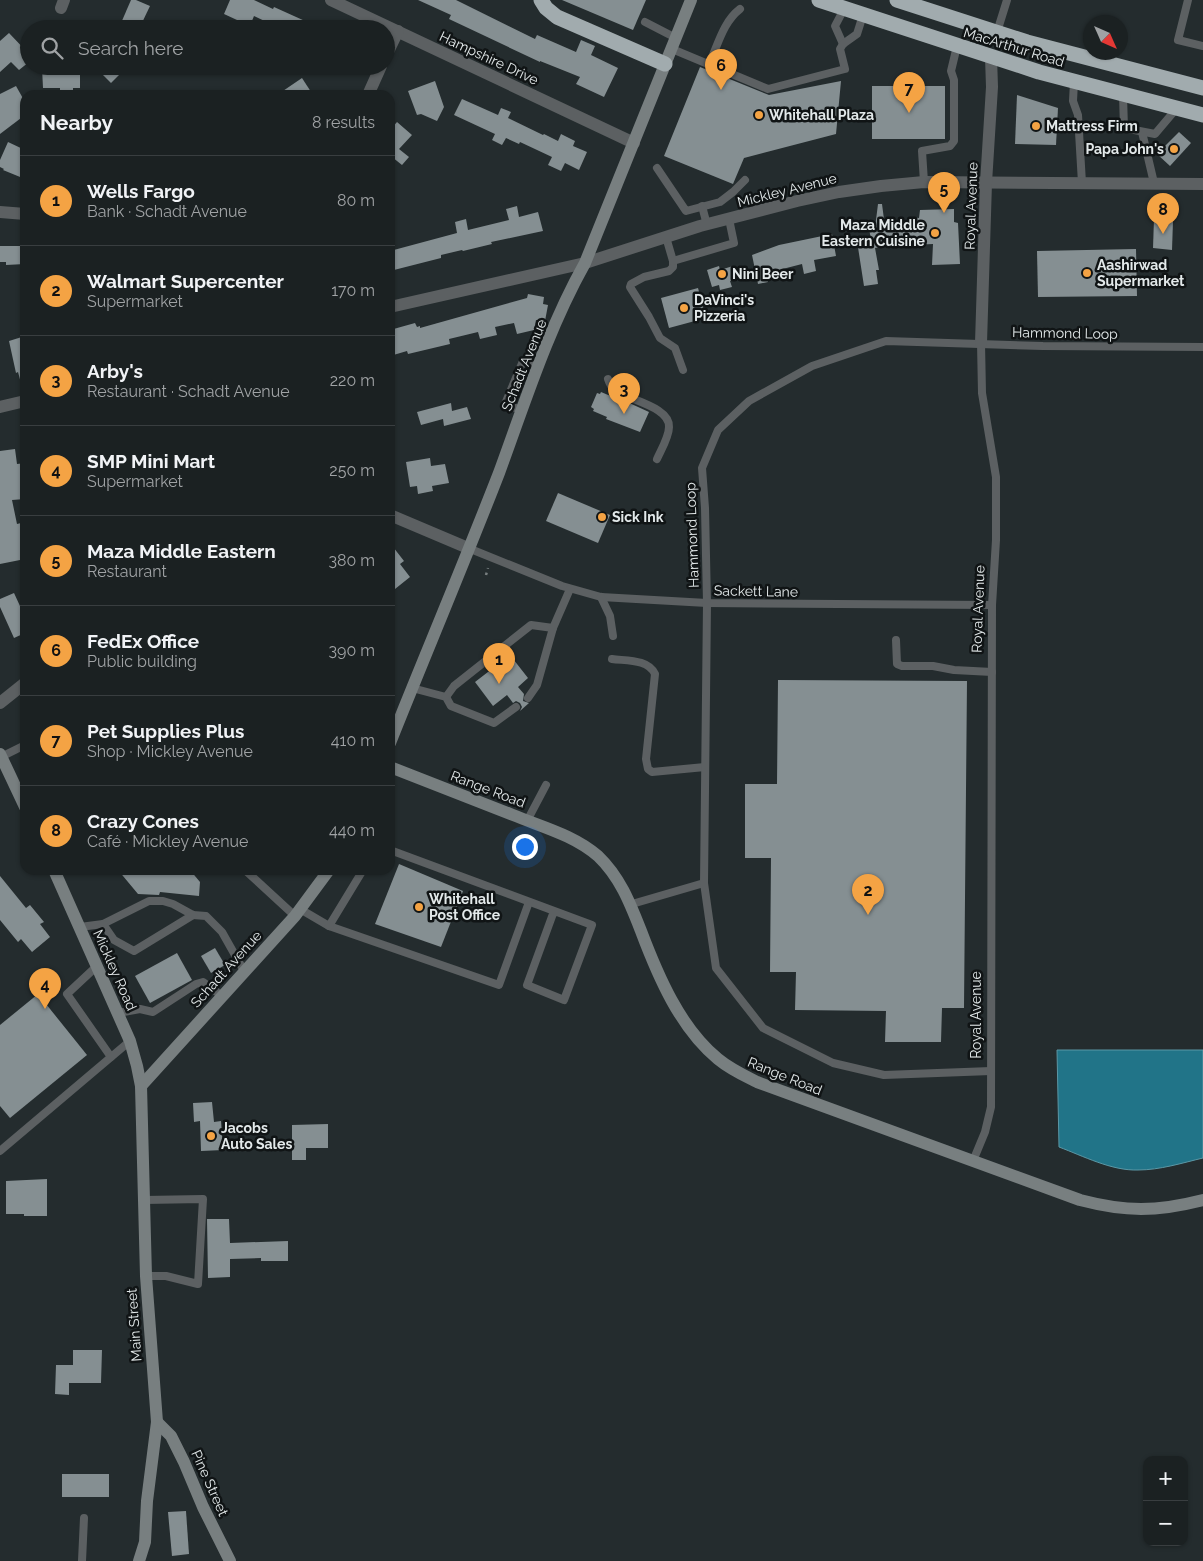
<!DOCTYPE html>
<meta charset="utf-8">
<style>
:root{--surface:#1b2122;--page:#282e2f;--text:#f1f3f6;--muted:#a0a3a5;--line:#393e40;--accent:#f4a344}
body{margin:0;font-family:Raleway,sans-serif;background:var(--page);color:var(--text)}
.controls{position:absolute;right:15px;bottom:15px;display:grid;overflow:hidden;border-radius:10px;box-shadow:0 1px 4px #0004}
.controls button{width:45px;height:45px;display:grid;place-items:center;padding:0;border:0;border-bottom:1px solid var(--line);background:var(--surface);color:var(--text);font:25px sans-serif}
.compass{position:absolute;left:1083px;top:15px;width:45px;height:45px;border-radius:50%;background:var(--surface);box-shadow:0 1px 4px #0004;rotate:135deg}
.you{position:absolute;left:524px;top:846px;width:18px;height:18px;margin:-12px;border:4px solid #fff;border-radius:50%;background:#1a73e8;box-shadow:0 0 0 8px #1a73e833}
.badge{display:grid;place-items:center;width:32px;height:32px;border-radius:50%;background:var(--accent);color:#111;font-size:16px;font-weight:700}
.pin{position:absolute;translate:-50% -41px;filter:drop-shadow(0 1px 2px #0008)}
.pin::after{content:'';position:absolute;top:26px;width:18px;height:15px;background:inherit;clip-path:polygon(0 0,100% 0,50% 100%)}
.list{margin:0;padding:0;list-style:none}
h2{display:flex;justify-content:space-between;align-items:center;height:65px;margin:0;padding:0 20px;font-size:21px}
h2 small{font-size:16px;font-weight:400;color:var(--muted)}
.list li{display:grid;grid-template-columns:32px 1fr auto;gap:15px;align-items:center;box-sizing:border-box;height:90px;padding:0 20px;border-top:1px solid var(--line)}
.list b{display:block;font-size:19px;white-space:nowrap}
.list p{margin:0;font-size:16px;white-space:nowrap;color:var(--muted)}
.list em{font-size:16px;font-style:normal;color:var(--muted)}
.icon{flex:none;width:28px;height:28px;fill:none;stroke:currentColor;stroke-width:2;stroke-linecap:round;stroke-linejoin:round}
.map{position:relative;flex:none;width:1203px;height:1561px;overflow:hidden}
.search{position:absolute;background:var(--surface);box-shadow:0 1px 4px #0004;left:20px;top:20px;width:375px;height:55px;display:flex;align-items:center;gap:12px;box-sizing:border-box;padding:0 18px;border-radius:28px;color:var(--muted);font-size:19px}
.panel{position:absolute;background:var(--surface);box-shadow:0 1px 4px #0004;left:20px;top:90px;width:375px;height:785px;border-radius:15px}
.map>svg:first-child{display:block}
.water{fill:#217488;stroke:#5b97a5}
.building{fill:#858f92}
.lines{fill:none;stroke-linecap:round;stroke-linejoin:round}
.path{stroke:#787f80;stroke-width:2.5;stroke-dasharray:2.5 4;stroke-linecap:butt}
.lane{stroke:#5c6062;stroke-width:8}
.street{stroke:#5c6062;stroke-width:12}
.secondary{stroke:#787f80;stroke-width:12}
.highway{stroke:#a1abae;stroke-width:15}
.poi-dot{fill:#f4a344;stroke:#101415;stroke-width:2}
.labels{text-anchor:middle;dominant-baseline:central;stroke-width:5;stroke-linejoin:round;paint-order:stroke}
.street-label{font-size:14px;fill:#e3e9ea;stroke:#101415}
.poi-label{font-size:14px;font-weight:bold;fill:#e3e9ea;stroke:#101415;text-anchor:start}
</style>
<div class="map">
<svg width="1203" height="1561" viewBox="0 0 1203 1561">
<rect width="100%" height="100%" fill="#242c2e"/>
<path class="water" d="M 1057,1050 L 1203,1050 L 1203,1158 C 1182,1163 1160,1170 1138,1170 C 1112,1171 1083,1156 1059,1147 Z"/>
<g class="building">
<polygon points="131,0 136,0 150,6 139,29 132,29 121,23"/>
<polygon points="230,0 254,0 273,9 274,7 305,21 302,29 271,29 273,25 254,16 249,28 236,22 237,20 224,14"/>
<polygon points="418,0 456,0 535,39 537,35 576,52 581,40 595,46 591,55 618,68 604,97 576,84 580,77 540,61 540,62 449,19 451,15"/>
<polygon points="562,0 646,0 633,30"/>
<polygon points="9,33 29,54 29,62 19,70 11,62 0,72 0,41"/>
<polygon points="94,66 128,66 111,83"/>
<polygon points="700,67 769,95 841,81 836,134 744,158 733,184 664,156"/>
<polygon points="42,68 80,69 80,88 73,88 73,95 60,95 60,88 43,88"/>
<polygon points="302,78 313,95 277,95"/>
<polygon points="435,81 444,107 437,121 421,114 417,115 408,91"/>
<polygon points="16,86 25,102 25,115 0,134 0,94"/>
<rect x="872" y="86" width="73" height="53"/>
<polygon points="1017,95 1058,108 1056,145 1015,144"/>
<polygon points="462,99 498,115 501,108 511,112 508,118 543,135 544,134 558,141 561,134 575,141 573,146 587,152 579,170 565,163 561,171 548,165 552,157 520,142 519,144 506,138 502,145 492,140 495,134 454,115"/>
<polygon points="397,122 412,135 399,149 409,157 402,165 392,157 390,159 390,130"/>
<polygon points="1179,132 1191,143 1170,166 1157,154"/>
<polygon points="8,142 25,150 25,179 3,170 4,169 0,167 0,160"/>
<polygon points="878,204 882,204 885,227 911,224 911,217 919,218 920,210 954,209 954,222 958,223 960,264 932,265 933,244 911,245 911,242 875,248 879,270 876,270 878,284 864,286 857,241 871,239 869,229 875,228"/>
<polygon points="517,206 519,217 538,212 543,231 491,242 492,244 463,251 462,250 441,255 441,258 390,271 390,251 457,233 455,222 466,219 468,230 509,220 506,209"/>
<polygon points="1154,219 1173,221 1172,250 1153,248"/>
<polygon points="832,234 836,256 814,260 816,271 804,274 802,264 767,273 768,282 758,284 752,255 779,245"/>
<polygon points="0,246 25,246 25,264 6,265 6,262 0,262"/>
<polygon points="1136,249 1137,296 1038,297 1037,251"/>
<polygon points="719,266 720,270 733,266 737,279 730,281 732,287 720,290 719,285 712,287 707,270"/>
<polygon points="698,288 706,318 669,328 661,298"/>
<polygon points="528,294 544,297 543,304 548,305 545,321 536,320 534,330 517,334 514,323 495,327 497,335 480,339 478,332 449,339 450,344 408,354 407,351 390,356 390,330 415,323 417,327 420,326 420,328 527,298"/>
<polygon points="25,336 25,386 22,387 18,372 16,373 9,341"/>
<polygon points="601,392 613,397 614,396 649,412 640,432 606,419 607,417 593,411 594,409 591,407 597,393 600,394"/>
<polygon points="451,403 452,411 467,407 471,419 444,426 443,419 421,425 417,412"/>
<polygon points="15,449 17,464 25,463 25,499 12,500 17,524 25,522 25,540 21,541 25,559 0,564 0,451"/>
<polygon points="430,458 431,466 445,464 449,483 432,486 433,491 418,494 417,486 410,487 406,462"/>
<polygon points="558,493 610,515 598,543 546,521"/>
<polygon points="390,543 404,561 400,564 410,577 395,589 390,583"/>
<polygon points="14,593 20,606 25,604 25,633 14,638 0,607 0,599"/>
<polygon points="510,655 528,678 518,687 524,694 523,701 529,703 520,711 522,707 520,703 516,701 513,703 507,695 493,706 475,682"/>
<polygon points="778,680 967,681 964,1008 942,1008 941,1042 885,1042 886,1011 795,1010 796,972 770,972 771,858 745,858 745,784 777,784"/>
<polygon points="399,864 463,891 441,947 375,924"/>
<polygon points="118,870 190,870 200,882 199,896 160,892 159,895 138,894"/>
<polygon points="0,876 26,908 30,905 44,922 40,924 50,937 32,952 21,939 18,942 0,920"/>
<polygon points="215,948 225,965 211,973 201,956"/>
<polygon points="177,953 192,980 150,1003 135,976"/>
<polygon points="38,994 87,1055 10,1118 0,1106 0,1025"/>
<polygon points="212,1102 214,1122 221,1121 223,1150 201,1151 200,1121 194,1122 193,1103"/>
<polygon points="328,1124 328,1148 306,1148 306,1160 292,1160 292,1125"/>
<polygon points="47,1179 47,1216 24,1216 24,1214 6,1214 6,1181"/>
<polygon points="207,1219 229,1219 230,1243 288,1241 288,1261 261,1261 261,1258 230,1259 230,1277 208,1278"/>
<polygon points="73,1350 102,1350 101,1383 69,1383 69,1395 55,1394 56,1365 73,1365"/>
<rect x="62" y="1474" width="47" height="23"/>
<polygon points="186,1511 189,1554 172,1556 168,1512"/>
</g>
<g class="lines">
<polyline class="path" points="486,575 488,568"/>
<g class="lane">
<polyline points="1188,0 1178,40 1203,46"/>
<polyline points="645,22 676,38"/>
<polyline points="997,32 1007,0"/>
<polyline points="843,44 835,26 844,9"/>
<polyline points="672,49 768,89 845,69 840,49 843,44 857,34 863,15"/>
<path d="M 709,64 C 718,45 723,22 740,9"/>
<polyline points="1074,82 1073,101 1078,115 1082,183"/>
<polyline points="1123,95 1124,128 1155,134 1177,108"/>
<polyline points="1142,132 1154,183"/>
<polyline points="657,168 686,211 720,202 733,192 745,180"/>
<polyline points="924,182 922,151 950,146 954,141 954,80 951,71 957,46"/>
<polyline points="702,206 707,225"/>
<polyline points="666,237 673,261 673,267 669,271 644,277 631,284 630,287 649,317 660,338 675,348 683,370"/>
<polyline points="673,261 734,243 729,219"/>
<path d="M 608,379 C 609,382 611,387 614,389 C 626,400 670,406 669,427 C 669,437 661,450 657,459"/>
<polyline points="521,410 505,404 523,361 538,365"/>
<polyline points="468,548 562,586 601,597 707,603 992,605"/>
<polyline points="601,597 610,616 613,636"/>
<polyline points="896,640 897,664 902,666 933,666 954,670 992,672"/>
<path d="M 612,659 C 627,661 648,659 655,674 L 646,759 L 648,769 L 652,772 L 705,767"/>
<polyline points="412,688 446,697 451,706 494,723 516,707"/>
<polyline points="446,697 454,686 531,625 553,628"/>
<polyline points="528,698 537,685 553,628 570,589"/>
<polyline points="1,757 25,745"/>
<polyline points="527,821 546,785"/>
<polyline points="390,850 592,925 564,1000 527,985 554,911"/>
<polyline points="245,870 295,916"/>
<polyline points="632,904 704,883"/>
<polyline points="300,909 329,926 499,985 529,902"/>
<polyline points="103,924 149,901 163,901 173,904 193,915 206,916 222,932 244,971"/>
<polyline points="329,926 363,870"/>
<polyline points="80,927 103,924 114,940 134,951 193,915"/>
<polyline points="97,966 67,994 111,1057"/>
<polyline points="118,1013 140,1009 153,1012 196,984 203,982 222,996"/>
<polyline points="991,1071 884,1075 833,1063 763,1028 716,968 704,883 707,603 705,508 702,468 718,430 749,401 812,366 886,341 1043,346 1203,347"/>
<polyline points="0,1151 130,1041"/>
<polyline points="973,1161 985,1132 991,1107 992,605 996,540 996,477 982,393 981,343"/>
<polyline points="144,1200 203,1199 198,1284 166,1276 146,1276"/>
<polyline points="82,1561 84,1518"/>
</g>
<g class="street">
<polyline points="331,0 634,143"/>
<polyline points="61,8 64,0"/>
<polyline points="386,56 398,31"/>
<polyline points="368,95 381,66"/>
<polyline points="0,212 25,214"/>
<polyline points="390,307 585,263 700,226 797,201 839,192 881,186 924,182 1203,184"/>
<polyline points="981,343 986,183 992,87 991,57"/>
<polyline points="0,407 25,401"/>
<polyline points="390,515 468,548"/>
<polyline points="0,703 25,683"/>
</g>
<g class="secondary">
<path d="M 390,743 C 426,653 464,563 499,473 C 525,402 548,329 585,263 L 691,0"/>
<polyline points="0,754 25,807"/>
<path d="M 390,767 C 431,783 472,799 513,815 C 542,827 574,835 598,856 C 620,877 630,903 641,931 C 658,976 680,1028 718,1059 C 730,1069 743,1075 757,1082 L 1080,1200 C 1126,1212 1156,1212 1203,1200"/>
<polyline points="54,870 130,1041 137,1066 141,1086 146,1276 157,1422 147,1501 145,1542 139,1561"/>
<polyline points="141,1086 295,916 329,870"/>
<polyline points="157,1422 171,1436 184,1462 203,1507 230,1561"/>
</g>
<g class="highway">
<polyline points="541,0 546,8 557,17 665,64"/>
<polyline points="819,0 1039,72 1203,115"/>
<polyline points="897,0 1027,42 1203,88"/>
</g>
</g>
<g class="poi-dot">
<circle cx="759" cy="115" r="5"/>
<circle cx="1036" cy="126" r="5"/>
<circle cx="1174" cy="149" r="5"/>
<circle cx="935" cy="233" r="5"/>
<circle cx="1087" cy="273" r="5"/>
<circle cx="722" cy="274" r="5"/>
<circle cx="684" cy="308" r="5"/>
<circle cx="602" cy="517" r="5"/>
<circle cx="419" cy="907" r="5"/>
<circle cx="211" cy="1136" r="5"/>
</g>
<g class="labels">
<g class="street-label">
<text transform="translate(1014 47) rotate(17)">MacArthur Road</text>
<text transform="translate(489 58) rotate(25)">Hampshire Drive</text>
<text transform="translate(787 190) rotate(-14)">Mickley Avenue</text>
<text transform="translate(971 206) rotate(-88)">Royal Avenue</text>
<text transform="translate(1065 333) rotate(1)">Hammond Loop</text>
<text transform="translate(524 365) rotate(-68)">Schadt Avenue</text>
<text transform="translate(692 535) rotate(-92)">Hammond Loop</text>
<text transform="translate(756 591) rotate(1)">Sackett Lane</text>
<text transform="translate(978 609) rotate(-88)">Royal Avenue</text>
<text transform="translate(488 789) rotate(21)">Range Road</text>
<text transform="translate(226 969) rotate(-48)">Schadt Avenue</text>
<text transform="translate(115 970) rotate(66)">Mickley Road</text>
<text transform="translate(976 1015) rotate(-90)">Royal Avenue</text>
<text transform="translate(785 1076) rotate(22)">Range Road</text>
<text transform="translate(134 1325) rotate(-94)">Main Street</text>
<text transform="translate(210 1483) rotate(66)">Pine Street</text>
</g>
<g class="poi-label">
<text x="769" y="115">Whitehall Plaza</text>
<text x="1046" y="126">Mattress Firm</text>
<text x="1164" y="149" text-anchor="end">Papa John's</text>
<text x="925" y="225" text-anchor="end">Maza Middle<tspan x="925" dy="16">Eastern Cuisine</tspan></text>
<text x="1097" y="265">Aashirwad<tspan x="1097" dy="16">Supermarket</tspan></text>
<text x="732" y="274">Nini Beer</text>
<text x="694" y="300">DaVinci's<tspan x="694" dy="16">Pizzeria</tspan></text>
<text x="612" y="517">Sick Ink</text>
<text x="429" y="899">Whitehall<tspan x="429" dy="16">Post Office</tspan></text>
<text x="221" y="1128">Jacobs<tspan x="221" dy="16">Auto Sales</tspan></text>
</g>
</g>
</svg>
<div class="controls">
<button>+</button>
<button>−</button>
</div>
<svg class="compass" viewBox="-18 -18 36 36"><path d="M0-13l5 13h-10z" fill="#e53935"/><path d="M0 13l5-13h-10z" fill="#a0a3a5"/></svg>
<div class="you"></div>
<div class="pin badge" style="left:499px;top:684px">1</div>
<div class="pin badge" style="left:868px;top:915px">2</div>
<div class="pin badge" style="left:624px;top:414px">3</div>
<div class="pin badge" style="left:45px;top:1009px">4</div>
<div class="pin badge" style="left:944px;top:213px">5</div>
<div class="pin badge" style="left:721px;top:90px">6</div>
<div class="pin badge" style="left:909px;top:113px">7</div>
<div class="pin badge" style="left:1163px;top:234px">8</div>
<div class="search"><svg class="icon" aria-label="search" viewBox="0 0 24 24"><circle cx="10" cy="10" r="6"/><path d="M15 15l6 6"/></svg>Search here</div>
<section class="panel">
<h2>Nearby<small>8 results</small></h2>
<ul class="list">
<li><span class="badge">1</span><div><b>Wells Fargo</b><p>Bank · Schadt Avenue</p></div><em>80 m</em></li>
<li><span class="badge">2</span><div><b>Walmart Supercenter</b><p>Supermarket</p></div><em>170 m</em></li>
<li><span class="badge">3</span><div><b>Arby's</b><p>Restaurant · Schadt Avenue</p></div><em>220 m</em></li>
<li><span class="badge">4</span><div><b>SMP Mini Mart</b><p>Supermarket</p></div><em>250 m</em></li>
<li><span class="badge">5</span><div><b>Maza Middle Eastern</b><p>Restaurant</p></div><em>380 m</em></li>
<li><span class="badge">6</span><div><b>FedEx Office</b><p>Public building</p></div><em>390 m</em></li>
<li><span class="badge">7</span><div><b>Pet Supplies Plus</b><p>Shop · Mickley Avenue</p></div><em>410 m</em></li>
<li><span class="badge">8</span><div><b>Crazy Cones</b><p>Café · Mickley Avenue</p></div><em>440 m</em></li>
</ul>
</section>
</div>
